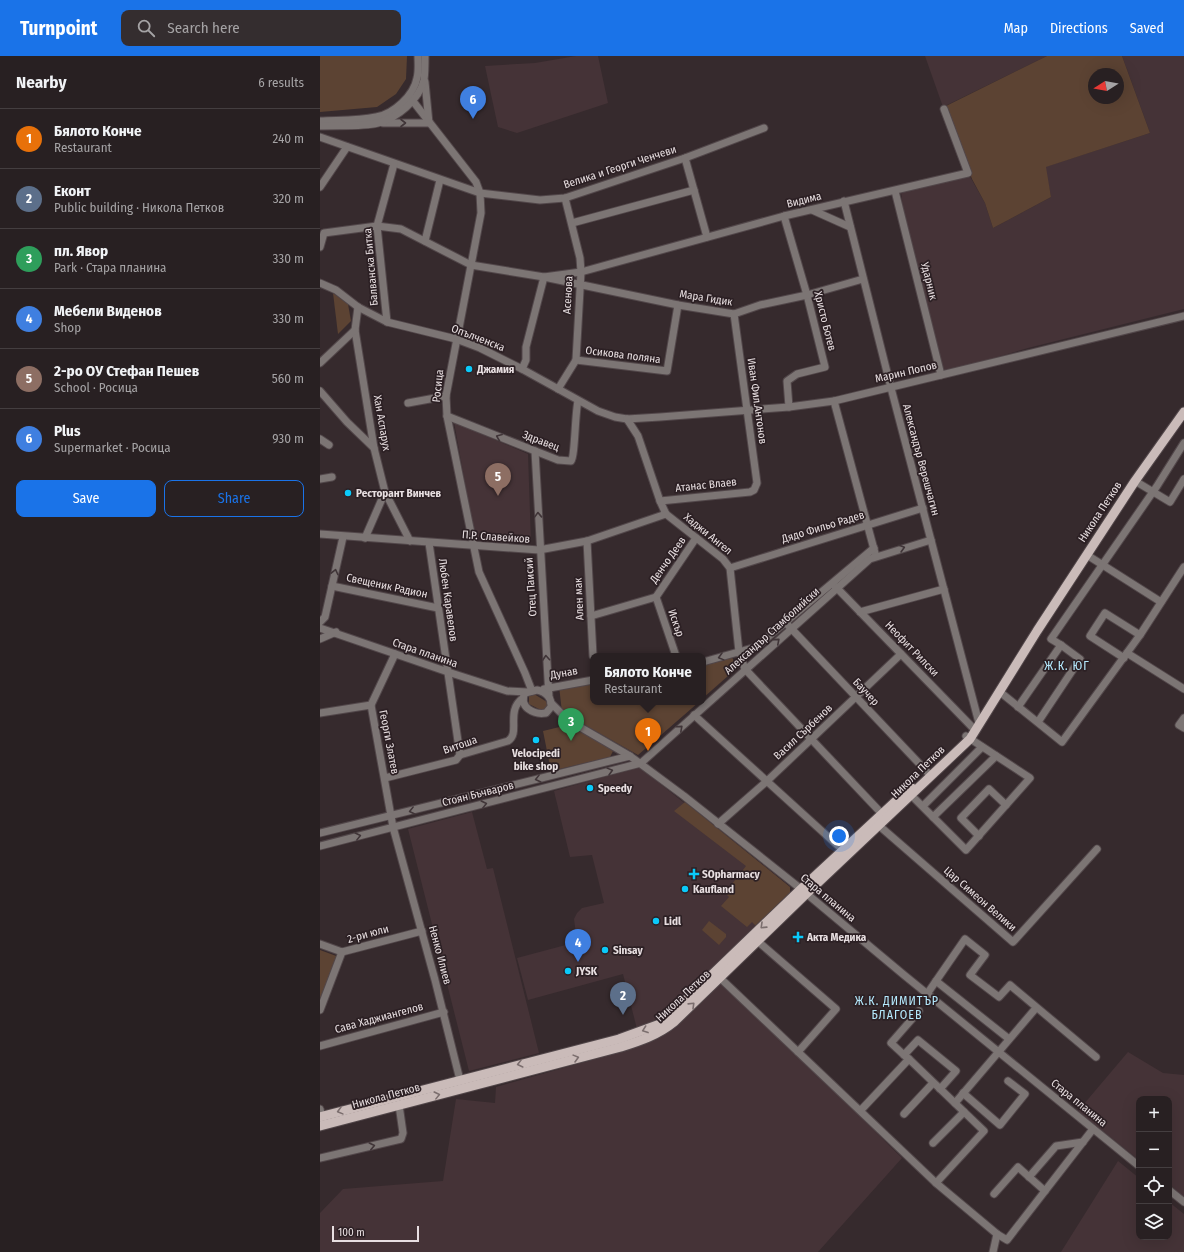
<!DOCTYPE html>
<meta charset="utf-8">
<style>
:root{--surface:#282022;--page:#342d2f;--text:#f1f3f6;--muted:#a5a3a5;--line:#443e40;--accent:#1a73e8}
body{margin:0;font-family:"Fira Sans Condensed",sans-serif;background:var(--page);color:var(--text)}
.controls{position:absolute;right:12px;bottom:12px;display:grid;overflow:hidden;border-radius:8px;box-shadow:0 4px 16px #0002}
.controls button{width:36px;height:36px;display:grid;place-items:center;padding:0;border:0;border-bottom:1px solid var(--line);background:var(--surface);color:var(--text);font:20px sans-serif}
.compass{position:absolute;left:768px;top:12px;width:36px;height:36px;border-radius:50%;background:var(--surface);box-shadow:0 4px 16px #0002;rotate:259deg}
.scale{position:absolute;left:12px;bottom:10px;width:87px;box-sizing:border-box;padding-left:4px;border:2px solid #e8dfe1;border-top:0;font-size:11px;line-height:14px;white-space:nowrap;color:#e8dfe1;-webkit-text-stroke:3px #2c2024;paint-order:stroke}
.you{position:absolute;left:519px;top:780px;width:14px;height:14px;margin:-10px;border:3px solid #fff;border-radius:50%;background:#1a73e8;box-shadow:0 0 0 6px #1a73e833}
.badge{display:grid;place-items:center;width:26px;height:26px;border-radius:50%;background:var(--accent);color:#fff;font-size:13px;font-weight:700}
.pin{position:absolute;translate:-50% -33px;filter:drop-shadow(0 1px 2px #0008)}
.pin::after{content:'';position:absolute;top:21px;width:14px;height:12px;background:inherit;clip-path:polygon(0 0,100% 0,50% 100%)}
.popup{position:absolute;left:270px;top:597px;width:116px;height:52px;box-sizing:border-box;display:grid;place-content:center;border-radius:8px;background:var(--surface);filter:drop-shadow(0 1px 3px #0005);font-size:13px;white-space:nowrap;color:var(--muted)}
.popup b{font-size:15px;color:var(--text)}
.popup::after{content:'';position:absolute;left:50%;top:100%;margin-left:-8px;border:8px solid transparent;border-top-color:var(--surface)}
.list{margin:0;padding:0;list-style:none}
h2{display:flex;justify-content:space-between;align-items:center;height:52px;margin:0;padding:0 16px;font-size:17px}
h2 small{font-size:13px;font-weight:400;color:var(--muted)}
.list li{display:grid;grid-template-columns:26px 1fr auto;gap:12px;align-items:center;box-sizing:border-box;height:60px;padding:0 16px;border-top:1px solid var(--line)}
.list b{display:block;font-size:15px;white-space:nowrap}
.list p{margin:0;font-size:13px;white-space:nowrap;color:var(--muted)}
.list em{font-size:13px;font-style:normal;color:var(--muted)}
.actions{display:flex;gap:8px;padding:12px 16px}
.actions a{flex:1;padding:9px 0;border:1px solid var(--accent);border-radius:8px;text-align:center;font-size:14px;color:var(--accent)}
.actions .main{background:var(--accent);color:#fff}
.icon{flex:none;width:22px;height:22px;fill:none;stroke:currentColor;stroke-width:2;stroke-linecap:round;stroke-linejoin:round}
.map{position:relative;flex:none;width:864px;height:1196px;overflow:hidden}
header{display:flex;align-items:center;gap:24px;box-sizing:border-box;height:56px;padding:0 20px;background:var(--accent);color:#fff}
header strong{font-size:19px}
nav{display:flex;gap:22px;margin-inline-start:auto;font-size:14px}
.search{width:280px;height:36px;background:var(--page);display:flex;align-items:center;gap:10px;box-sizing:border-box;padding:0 14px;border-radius:8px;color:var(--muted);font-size:15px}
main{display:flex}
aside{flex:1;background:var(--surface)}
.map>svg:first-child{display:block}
.built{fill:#453337}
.green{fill:#5c4333;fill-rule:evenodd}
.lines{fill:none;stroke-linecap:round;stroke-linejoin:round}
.minor-casing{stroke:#52474a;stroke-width:9}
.major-casing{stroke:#52474a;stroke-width:11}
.minor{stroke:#7c7574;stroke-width:7}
.major{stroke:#cabbb9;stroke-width:9}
.oneway{stroke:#403538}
.oneway2{stroke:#7b6e6e}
.poi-dot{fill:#0acafa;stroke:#2c2024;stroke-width:1.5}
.labels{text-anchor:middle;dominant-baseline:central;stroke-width:3.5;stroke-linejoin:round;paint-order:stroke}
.street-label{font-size:11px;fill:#e8dfe1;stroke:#2c2024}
.poi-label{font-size:11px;font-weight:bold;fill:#e8dfe1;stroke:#2c2024;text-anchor:start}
.neighbourhood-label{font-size:12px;letter-spacing:1px;fill:#b5eafe;stroke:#2c2024}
</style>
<header>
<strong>Turnpoint</strong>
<div class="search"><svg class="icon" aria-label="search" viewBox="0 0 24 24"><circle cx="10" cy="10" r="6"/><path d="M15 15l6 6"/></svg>Search here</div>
<nav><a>Map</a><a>Directions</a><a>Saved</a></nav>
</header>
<main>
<aside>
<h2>Nearby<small>6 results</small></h2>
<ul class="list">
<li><span class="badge" style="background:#e8710a">1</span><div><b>Бялото Конче</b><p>Restaurant</p></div><em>240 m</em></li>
<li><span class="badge" style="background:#5c6f8a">2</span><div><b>Еконт</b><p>Public building · Никола Петков</p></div><em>320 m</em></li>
<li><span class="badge" style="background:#2e9e5b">3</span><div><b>пл. Явор</b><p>Park · Стара планина</p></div><em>330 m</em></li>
<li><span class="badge" style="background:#3f7fe0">4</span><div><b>Мебели Виденов</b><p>Shop</p></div><em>330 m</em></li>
<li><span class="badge" style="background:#8d6e63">5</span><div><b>2-ро ОУ Стефан Пешев</b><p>School · Росица</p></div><em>560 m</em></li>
<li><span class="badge" style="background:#3f7fe0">6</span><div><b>Plus</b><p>Supermarket · Росица</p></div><em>930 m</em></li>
</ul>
<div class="actions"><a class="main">Save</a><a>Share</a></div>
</aside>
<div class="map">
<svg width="864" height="1196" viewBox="0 0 864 1196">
<rect width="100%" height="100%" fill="#362a2d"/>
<g class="built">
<polygon points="256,0 278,0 288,47 197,77 178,71 165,10 215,7"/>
<polygon points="605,0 727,0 623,51"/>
<polygon points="802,0 864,0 864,253 708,292 619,318 584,165 581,134 648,117 665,147 673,172 731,141 725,111 830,77"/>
<polygon points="134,366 208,398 211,487 155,482"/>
<polygon points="319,711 470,831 437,871 350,952 332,966 317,973 303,918 208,944 197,902 257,886 254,863 257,857 262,852 284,847 272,799 250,801 234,735"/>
<polygon points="152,756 167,813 173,812 219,997 149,1015 88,773"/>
<polygon points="400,922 582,1102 498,1196 0,1196 0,1157 23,1133 123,1125 136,1043 175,1047 176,1031 279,1002 278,997 301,991"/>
<polygon points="808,996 843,1017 864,1019 864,1141 849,1128 849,1043 819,1043 819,1104 758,1055"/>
<polygon points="798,1105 819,1122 819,1181 849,1181 849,1146 864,1158 864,1196 741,1196"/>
</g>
<g class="green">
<polygon points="0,0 87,0 86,23 76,38 57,51 0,56"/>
<path d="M 727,0 L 802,0 L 830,77 L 726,111 L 731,141 L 673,172 L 665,147 L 652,123 L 626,50 ZM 774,18 L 798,18 L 798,42 L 774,42 Z"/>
<polygon points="13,237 28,248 31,265 18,278"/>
<polygon points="411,599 417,612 383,642 383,608"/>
<polygon points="273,626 273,646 379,646 318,699 242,656 239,630"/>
<polygon points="214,638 227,646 228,650 225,653 221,654 209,648 209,640"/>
<polygon points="252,668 293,695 290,701 231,715 223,675"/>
<polygon points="365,746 470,831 470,840 437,871 432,866 427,871 401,850 409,841 405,837 426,810 354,755"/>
<polygon points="389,865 406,878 406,881 399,889 382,874"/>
<polygon points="0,894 19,901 0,951"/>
</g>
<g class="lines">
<defs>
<g id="minor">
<polyline points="89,40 156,126 160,137 161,157 126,340 127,360 159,516 205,617 212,635"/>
<path d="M 0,65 C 18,64 38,65 56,61 C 74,58 94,39 97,22 C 99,15 98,7 98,0"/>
<polyline points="63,67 109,67 105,26"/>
<path d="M 0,70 C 18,69 42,71 58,67 C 77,62 99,44 104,24 C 105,17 105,8 105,0"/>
<polyline points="0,81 160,137 220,144 245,142 365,102 444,72"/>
<polyline points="365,102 387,181"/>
<polyline points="0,131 27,91"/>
<polyline points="575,135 621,319"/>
<polyline points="524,145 571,332 659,667"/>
<polyline points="492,154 530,171"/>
<polyline points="464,160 487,239 505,311 477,318 467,325 469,351"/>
<polyline points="252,167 374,134"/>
<polyline points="105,185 120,124"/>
<polyline points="0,191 4,177 57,170 81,173 151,209 224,221 261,216 464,160 648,117 624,53"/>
<polyline points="0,227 16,234 38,251 67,266 136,283 160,292 202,313 278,355 295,361 307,363 340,361 469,351 514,345 864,260"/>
<polyline points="38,251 35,274 54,392 65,436 45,482"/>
<polyline points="67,266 57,170 74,108"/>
<polyline points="256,304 347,315 358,249"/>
<polyline points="0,307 35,274"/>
<polyline points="202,313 206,304 206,291 224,221 358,249 414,258 440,249 487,239 543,223"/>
<polyline points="238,333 256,304 261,216 260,202 245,142"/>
<polyline points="0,335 27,366 54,392"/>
<polyline points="514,345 555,497"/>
<polyline points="88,347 126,340"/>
<path d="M 127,360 L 238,404 L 251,405 C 255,401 255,357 258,345"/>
<polyline points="307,363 318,380 340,445 346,458 403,503 410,512 419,596 425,613 564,760"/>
<polyline points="0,383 9,389"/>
<polyline points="215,395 229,641"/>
<polyline points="0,423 12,421"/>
<polyline points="815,425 850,446 864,423"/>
<polyline points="65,436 90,485"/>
<polyline points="340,445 430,436 434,434 437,427 414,258"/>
<polyline points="0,478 219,494 267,485 346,458"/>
<polyline points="267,485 273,600"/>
<polyline points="109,487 140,699"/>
<polyline points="767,499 841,546"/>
<polyline points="410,512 603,452"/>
<polyline points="514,529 655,674"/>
<polyline points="12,530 118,552"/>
<polyline points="336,541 356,600"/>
<polyline points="540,556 624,533"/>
<polyline points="271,560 336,541 376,482"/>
<polyline points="0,566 5,561 23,481"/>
<polyline points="466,567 611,720"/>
<polyline points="0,572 128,616 187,635 207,636"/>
<polyline points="0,583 16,576"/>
<polyline points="807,597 864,633"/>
<polyline points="75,598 51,649 73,771 115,924 141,1028"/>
<polyline points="804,602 770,580 785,557 820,579"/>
<polyline points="383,606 436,591 554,492"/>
<polyline points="224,633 273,624"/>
<path d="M 217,634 C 226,636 232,642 231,651 L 226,657 C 214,659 198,651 205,637 Z"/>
<polyline points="680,636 742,686 820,579 864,511"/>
<polyline points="231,647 248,664 310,700 364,740 481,833 584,919 819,1110"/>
<polyline points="698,651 741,589 731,583 837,430 864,387"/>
<polyline points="0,657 51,649"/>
<polyline points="374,659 526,797"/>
<polyline points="864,662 859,669 864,672"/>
<polyline points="718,666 760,603 741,589"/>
<path d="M 65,722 L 136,704 L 140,699 L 188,685 C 201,677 185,655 203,642"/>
<polyline points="591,739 646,794 710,722 646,680"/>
<polyline points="603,750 662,691"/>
<polyline points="613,761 676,700"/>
<polyline points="556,767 693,886 777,793"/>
<polyline points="398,768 447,725 581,598"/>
<polyline points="0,777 310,700"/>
<polyline points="659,780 641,762 669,733 686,749"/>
<polyline points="0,790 321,707 550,503 611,484"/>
<polyline points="434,882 516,953 478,996"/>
<polyline points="0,888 22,896 102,875"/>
<polyline points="397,919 616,1127 677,1178 687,1184 773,1073"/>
<polyline points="616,925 689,983"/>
<polyline points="607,938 645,883 665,899 650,919 679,941 690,929 776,1001"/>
<polyline points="0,954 22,896"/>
<polyline points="0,990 124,956"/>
<polyline points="584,999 571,987 599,955"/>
<polyline points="589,1003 584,999 598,984 636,1015 620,1033"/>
<polyline points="643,1037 680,1069 705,1038 688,1025"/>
<polyline points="635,1047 716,952"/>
<polyline points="0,1053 3,1065"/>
<polyline points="541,1054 589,1003 664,1075 616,1127"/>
<polyline points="584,1058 613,1027"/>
<polyline points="613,1087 644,1056"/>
<polyline points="0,1102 81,1083 83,1077 79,1049"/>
<polyline points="709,1121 736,1090 763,1086"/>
<polyline points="849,1134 864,1146"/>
<polyline points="674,1138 698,1111 725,1135"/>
<polyline points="673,1196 677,1178"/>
</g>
<g id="major">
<polyline points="0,1061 299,983 340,968 348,961 481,833 591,731"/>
<path d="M 0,1070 L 301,991 C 320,985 338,979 354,966 L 486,838 L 650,683 L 717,575 L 815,425 L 864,356"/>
</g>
</defs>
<use href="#minor" class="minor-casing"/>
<use href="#major" class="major-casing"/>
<use href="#minor" class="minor"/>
<use href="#major" class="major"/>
</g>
<defs><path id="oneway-chevron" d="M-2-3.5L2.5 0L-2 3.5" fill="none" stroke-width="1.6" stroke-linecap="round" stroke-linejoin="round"/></defs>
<g class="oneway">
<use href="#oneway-chevron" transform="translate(83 67)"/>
<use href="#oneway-chevron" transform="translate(179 381) rotate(-158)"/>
<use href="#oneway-chevron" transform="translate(218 459) rotate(-92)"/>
<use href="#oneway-chevron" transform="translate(582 492) rotate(-16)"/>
<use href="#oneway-chevron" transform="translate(15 516) rotate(-77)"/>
<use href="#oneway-chevron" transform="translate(457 585) rotate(-41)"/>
<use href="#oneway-chevron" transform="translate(401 601) rotate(165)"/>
<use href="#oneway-chevron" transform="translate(226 602) rotate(-94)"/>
<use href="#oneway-chevron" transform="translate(360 672) rotate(-42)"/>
<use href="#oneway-chevron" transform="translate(290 715) rotate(-15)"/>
<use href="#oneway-chevron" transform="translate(218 723) rotate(166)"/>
<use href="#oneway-chevron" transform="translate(164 748) rotate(-14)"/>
<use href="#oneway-chevron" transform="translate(92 755) rotate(166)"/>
<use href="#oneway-chevron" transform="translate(38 780) rotate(-14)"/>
<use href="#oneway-chevron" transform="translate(52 1090) rotate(-13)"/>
</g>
<g class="oneway2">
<use href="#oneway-chevron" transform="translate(443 870) rotate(136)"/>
<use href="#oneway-chevron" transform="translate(372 949) rotate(-44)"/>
<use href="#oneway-chevron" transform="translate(325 974) rotate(160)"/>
<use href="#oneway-chevron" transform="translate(256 1002) rotate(-15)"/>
<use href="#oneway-chevron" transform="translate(200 1008) rotate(166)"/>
<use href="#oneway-chevron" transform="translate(117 1039) rotate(-14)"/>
<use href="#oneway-chevron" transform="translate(20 1055) rotate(165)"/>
</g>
<g class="poi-dot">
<circle cx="149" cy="313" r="4"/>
<circle cx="28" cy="437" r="4"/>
<circle cx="216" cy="684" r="4"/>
<circle cx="270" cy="732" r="4"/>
<path d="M372 812h4v4h4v4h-4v4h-4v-4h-4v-4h4z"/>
<circle cx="365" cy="833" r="4"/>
<circle cx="336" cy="865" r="4"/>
<path d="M476 875h4v4h4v4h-4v4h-4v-4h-4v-4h4z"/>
<circle cx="285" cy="894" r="4"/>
<circle cx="248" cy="915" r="4"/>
</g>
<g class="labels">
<g class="street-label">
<text transform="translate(300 111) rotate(-18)">Велика и Георги Ченчеви</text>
<text transform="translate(484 144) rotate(-14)">Видима</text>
<text transform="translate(51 211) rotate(-95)">Балванска Битка</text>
<text transform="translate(609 225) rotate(76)">Ударник</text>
<text transform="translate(248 239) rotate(-87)">Асенова</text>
<text transform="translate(386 242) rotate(9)">Мара Гидик</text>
<text transform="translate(505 265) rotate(76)">Христо Ботев</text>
<text transform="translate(158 282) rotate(21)">Опълченска</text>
<text transform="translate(303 299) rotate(7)">Осикова поляна</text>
<text transform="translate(586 316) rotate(-13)">Марин Попов</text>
<text transform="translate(118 330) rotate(-84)">Росица</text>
<text transform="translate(437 345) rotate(82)">Иван Фил.Антонов</text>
<text transform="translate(62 367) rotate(80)">Хан Аспарух</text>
<text transform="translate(221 385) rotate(21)">Здравец</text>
<text transform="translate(601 404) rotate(75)">Александър Верешчагин</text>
<text transform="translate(386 429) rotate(-6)">Атанас Влаев</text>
<text transform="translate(780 456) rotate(-57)">Никола Петков</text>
<text transform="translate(503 471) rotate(-17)">Дядо Фильо Радев</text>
<text transform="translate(388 478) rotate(39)">Хаджи Ангел</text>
<text transform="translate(176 481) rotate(4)">П.Р. Славейков</text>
<text transform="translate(348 504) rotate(-55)">Денчо Деев</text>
<text transform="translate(67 530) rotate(12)">Свещеник Радион</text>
<text transform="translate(211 531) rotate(-94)">Отец Паисий</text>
<text transform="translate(259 543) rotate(-93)">Ален мак</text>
<text transform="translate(128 544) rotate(82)">Любен Каравелов</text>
<text transform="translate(356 567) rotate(71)">Искър</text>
<text transform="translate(452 575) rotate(-42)">Александър Стамболийски</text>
<text transform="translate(592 593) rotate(46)">Неофит Рилски</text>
<text transform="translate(105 597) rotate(19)">Стара планина</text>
<text transform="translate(244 617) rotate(-10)">Дунав</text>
<text transform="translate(546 636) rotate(47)">Баучер</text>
<text transform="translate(483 676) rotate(-43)">Васил Сърбенов</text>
<text transform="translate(69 686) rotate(79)">Георги Златев</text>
<text transform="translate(140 689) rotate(-19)">Витоша</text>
<text transform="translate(598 716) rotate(-44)">Никола Петков</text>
<text transform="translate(158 738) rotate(-14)">Стоян Бъчваров</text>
<text transform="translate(508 842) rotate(40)">Стара планина</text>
<text transform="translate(660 843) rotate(41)">Цар Симеон Велики</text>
<text transform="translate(48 878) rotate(-15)">2-ри юли</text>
<text transform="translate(120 899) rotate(75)">Ненко Илиев</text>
<text transform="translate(363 940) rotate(-43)">Никола Петков</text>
<text transform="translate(59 962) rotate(-15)">Сава Хаджиангелов</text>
<text transform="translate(66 1040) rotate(-15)">Никола Петков</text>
<text transform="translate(759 1047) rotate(39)">Стара планина</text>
</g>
<g class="poi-label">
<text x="157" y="313">Джамия</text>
<text x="36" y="437">Ресторант Винчев</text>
<text x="216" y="697" text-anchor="middle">Velocipedi<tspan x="216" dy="13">bike shop</tspan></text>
<text x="278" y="732">Speedy</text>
<text x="382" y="818">SOpharmacy</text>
<text x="373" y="833">Kaufland</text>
<text x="344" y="865">Lidl</text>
<text x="487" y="881">Акта Медика</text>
<text x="293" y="894">Sinsay</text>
<text x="256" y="915">JYSK</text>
</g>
<g class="neighbourhood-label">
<text x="747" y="610">Ж.К. ЮГ</text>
<text x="577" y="945">Ж.К. ДИМИТЪР<tspan x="577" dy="14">БЛАГОЕВ</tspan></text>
</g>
</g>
</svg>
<div class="controls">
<button>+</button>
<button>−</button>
<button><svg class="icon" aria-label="locate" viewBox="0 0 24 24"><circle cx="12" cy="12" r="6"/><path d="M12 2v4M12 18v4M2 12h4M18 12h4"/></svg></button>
<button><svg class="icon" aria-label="layers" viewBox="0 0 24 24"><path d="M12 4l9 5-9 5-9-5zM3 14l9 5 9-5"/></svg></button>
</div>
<svg class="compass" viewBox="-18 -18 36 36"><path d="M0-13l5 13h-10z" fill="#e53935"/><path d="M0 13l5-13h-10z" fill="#a5a3a5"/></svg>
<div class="scale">100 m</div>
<div class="you"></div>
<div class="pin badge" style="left:328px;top:695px;background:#e8710a">1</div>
<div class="popup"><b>Бялото Конче</b>Restaurant</div>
<div class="pin badge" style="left:303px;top:959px;background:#5c6f8a">2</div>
<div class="pin badge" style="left:251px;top:685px;background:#2e9e5b">3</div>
<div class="pin badge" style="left:258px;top:906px;background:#3f7fe0">4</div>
<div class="pin badge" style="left:178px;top:440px;background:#8d6e63">5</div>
<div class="pin badge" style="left:153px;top:63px;background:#3f7fe0">6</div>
</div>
</main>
